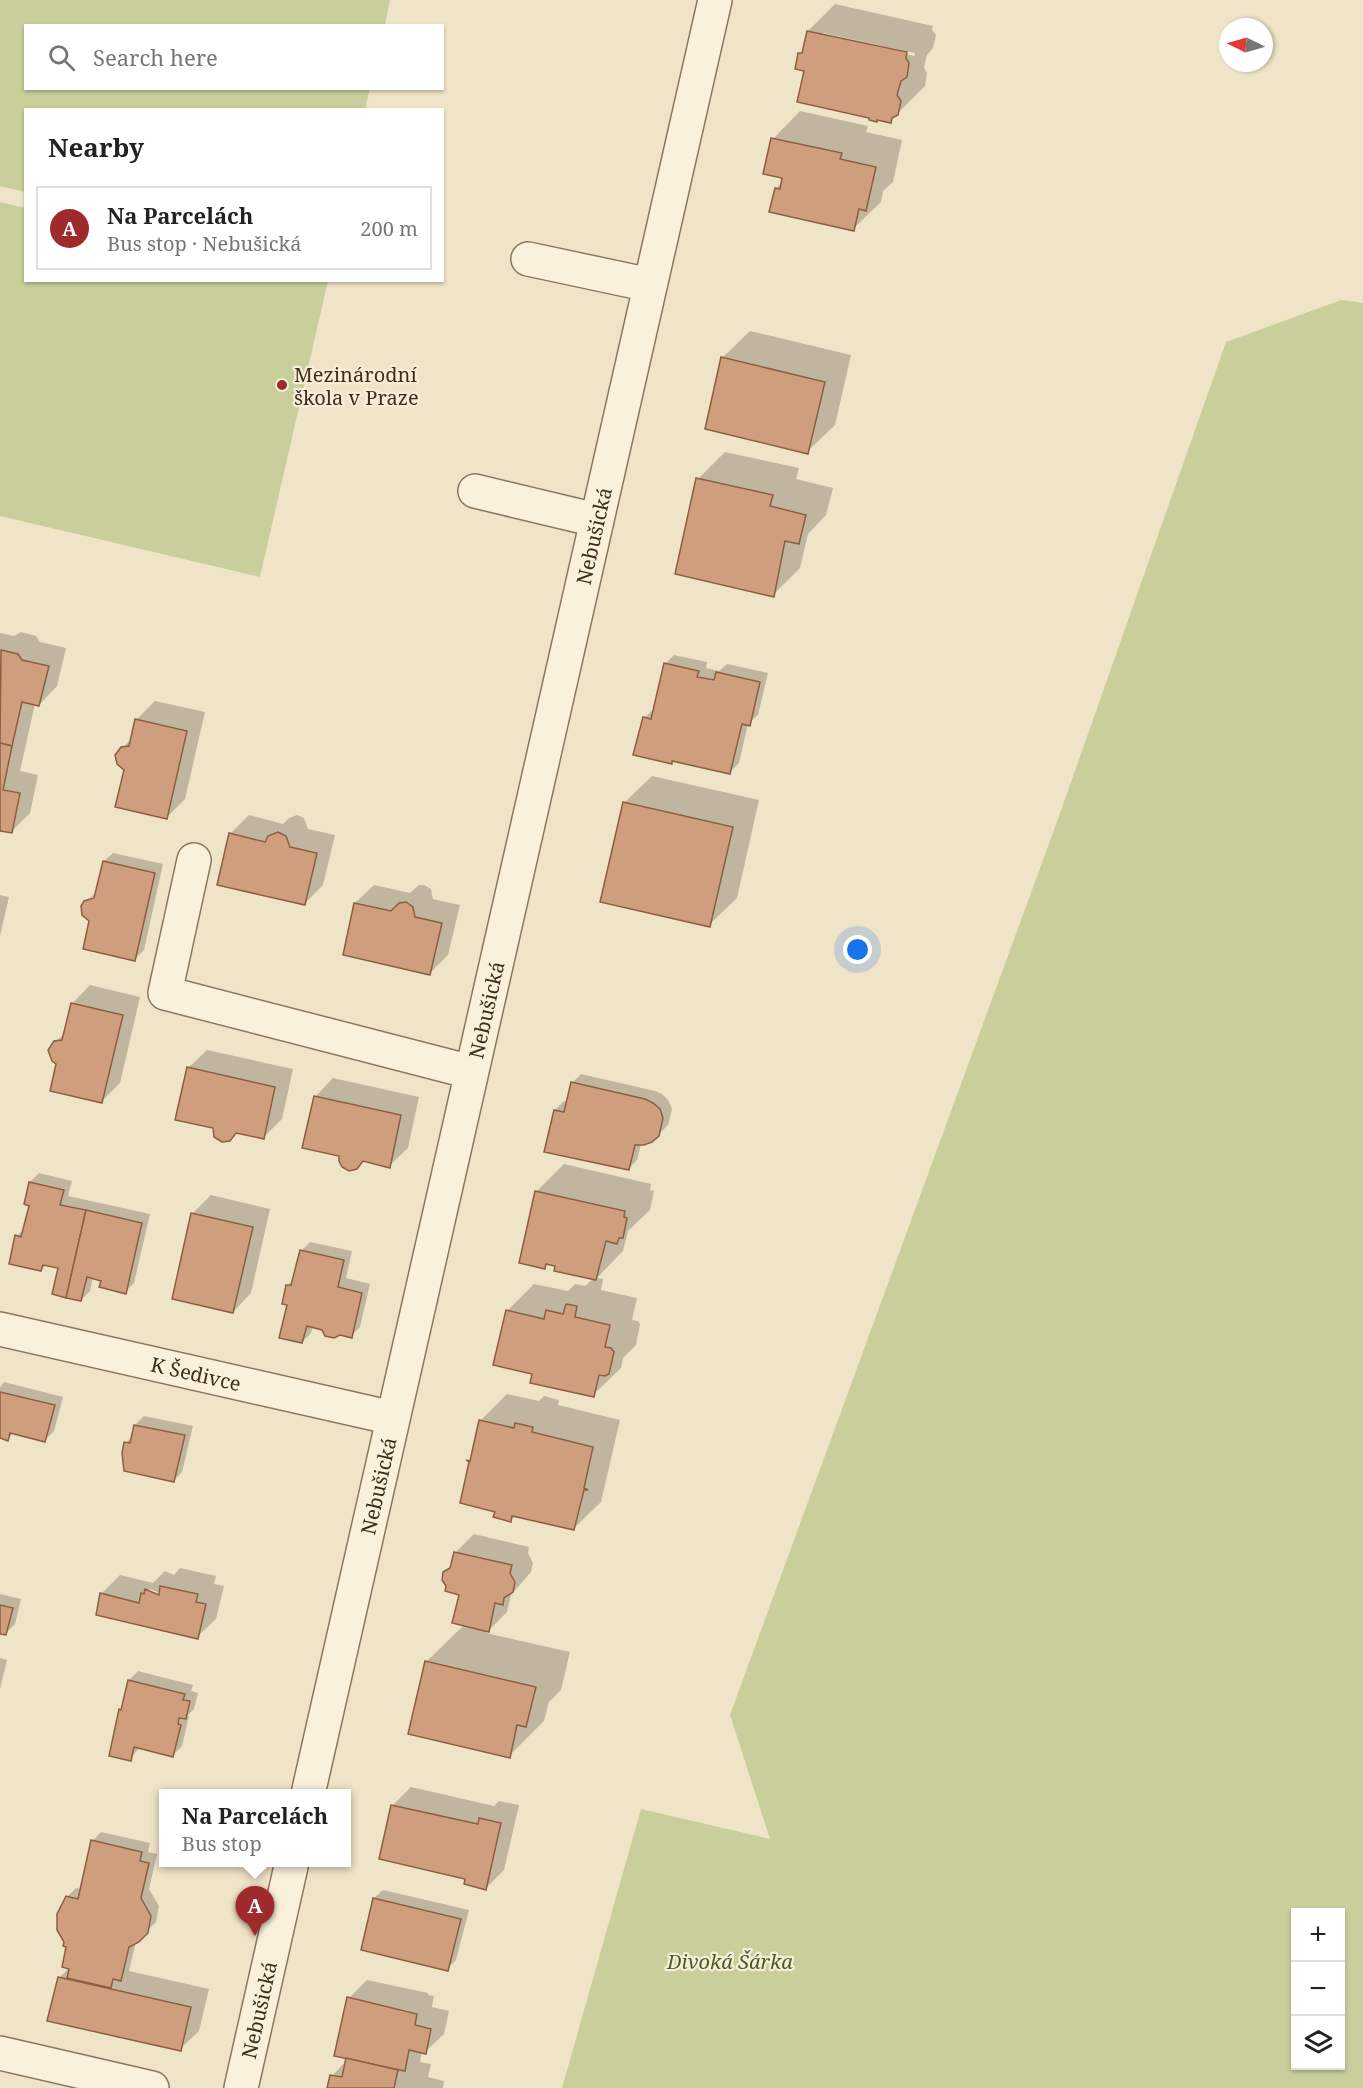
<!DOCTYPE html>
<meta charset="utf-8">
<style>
:root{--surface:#fff;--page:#f6f6f6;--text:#222;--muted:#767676;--line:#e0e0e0;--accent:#9e2a2b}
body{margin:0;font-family:"Noto Serif",serif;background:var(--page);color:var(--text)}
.controls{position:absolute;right:18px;bottom:18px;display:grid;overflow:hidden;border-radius:0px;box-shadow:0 2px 4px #0004}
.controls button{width:54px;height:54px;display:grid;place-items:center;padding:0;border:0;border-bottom:2px solid var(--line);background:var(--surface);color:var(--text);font:30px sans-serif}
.compass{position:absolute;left:1219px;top:18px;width:54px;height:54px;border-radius:50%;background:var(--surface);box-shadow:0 2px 4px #0004;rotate:275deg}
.you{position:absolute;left:858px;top:950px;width:21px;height:21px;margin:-15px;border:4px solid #fff;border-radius:50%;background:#1a73e8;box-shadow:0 0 0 9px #1a73e833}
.badge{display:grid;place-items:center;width:39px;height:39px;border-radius:50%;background:var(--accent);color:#fff;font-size:20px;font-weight:700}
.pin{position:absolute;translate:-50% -50px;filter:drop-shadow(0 2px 3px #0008)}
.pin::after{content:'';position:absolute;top:32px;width:21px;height:18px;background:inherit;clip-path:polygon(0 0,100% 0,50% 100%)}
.popup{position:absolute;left:159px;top:1789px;width:192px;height:78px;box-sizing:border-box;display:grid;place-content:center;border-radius:0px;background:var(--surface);filter:drop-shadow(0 2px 4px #0005);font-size:20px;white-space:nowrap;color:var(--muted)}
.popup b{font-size:22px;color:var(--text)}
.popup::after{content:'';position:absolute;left:50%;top:100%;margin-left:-12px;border:12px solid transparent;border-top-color:var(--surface)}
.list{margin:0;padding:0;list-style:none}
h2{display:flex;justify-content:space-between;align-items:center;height:78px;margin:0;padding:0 24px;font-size:26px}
h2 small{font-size:20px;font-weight:400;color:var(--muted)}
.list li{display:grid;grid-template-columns:39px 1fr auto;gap:18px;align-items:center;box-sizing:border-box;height:84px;margin:0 12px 12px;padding:0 12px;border:2px solid var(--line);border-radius:0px}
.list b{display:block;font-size:22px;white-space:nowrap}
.list p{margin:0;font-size:20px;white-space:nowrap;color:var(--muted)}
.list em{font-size:20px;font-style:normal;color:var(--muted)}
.icon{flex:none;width:33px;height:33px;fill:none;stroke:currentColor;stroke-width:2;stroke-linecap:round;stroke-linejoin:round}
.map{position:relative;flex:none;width:1363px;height:2088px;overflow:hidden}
.search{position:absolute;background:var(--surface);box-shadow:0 2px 4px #0004;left:24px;top:24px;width:420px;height:66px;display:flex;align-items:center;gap:15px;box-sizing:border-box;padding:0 21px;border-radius:0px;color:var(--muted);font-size:22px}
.panel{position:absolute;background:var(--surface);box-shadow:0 2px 4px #0004;left:24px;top:108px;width:420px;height:174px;border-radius:0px}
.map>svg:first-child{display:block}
.green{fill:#c9cf9b;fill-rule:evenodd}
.shadow{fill:#0003;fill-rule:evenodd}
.building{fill:#cf9f7d;stroke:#8d5f41;stroke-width:1.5}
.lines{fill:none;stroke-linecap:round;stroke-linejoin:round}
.minor-casing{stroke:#8d765c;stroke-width:36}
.minor{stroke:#faf1dc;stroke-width:33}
.poi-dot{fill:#9e2a2b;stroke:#f7eed8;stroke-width:2}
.labels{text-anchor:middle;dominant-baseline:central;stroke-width:4.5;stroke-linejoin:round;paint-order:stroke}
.poi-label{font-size:20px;fill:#3d2e20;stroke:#f7eed8;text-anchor:start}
.street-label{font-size:20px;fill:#3d2e20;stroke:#f7eed8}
.park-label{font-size:20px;font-style:italic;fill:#4d5a26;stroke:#f7eed8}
</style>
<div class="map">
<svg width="1363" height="2088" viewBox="0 0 1363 2088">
<rect width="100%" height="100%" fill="#f0e4c8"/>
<g class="green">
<polygon points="0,0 390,0 385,25 26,26 26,88 370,89 365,109 26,110 25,192 0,186"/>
<polygon points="0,202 25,208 26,280 328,281 260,577 0,516"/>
<path d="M 1341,300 L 1363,303 L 1363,2088 L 562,2088 L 641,1809 L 770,1839 L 730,1715 L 1058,819 L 1226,342 ZM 1296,1912 L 1340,1912 L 1340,2066 L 1296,2066 Z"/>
</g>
<g class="shadow">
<path d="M 835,4 L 933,26 L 932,30 L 936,35 L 933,48 L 927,55 L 924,67 L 927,73 L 925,86 L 890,121 L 806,70 L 800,54 L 804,49 L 808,31 ZM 823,33 L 915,53 L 914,56 L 823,36 Z"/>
<polygon points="800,111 868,126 866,132 902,140 893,182 883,191 881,202 853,229 776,189 783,181 773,139"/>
<polygon points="750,331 851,355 835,425 807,452 722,358"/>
<polygon points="725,452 799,468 796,479 833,488 826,515 808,534 800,568 773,595 698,479"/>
<polygon points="21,632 36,636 40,642 66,648 57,686 39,705 35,704 20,771 38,775 30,813 11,832 0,829 0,633 14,636"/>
<polygon points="674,655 707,662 706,668 719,671 727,664 768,673 758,715 748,724 739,763 730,772 674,760 672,762 644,718 654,709 665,664"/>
<polygon points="155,701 205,712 185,799 167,817 126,769 122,748 133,738 137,719"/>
<polygon points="652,776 759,800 737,898 709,925 624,803"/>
<polygon points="249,815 283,824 289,818 297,815 304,818 308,829 335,835 323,885 304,904 230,834"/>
<polygon points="113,853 163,864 144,950 135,959 91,920 85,902 89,898 89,901 101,894 89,898 97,892 104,861"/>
<polygon points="374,885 410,893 419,885 424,885 431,889 433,899 460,905 448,955 430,973 355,903"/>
<polygon points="0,895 9,897 0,936"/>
<polygon points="90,985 140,997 120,1083 102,1101 58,1063 55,1042 66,1032 72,1004"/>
<polygon points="207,1050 293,1069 282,1119 263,1138 214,1127 188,1068"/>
<polygon points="581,1074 655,1091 662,1094 668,1100 672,1109 668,1125 652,1141 641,1144 637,1160 628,1169 555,1110 564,1101 568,1102 572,1083"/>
<polygon points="333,1078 419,1097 408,1148 389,1166 364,1160 357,1167 340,1155 315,1097"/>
<polygon points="564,1164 651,1184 650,1190 654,1191 650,1210 628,1231 623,1251 597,1278 603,1279 601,1290 637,1298 632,1320 638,1321 640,1324 636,1345 623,1358 621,1368 593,1395 534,1373 507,1311 534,1284 568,1291 575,1284 585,1286 594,1278 557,1264 549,1263 544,1267 536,1192"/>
<polygon points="39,1173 72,1181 68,1196 150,1214 134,1283 125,1292 103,1279 93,1277 90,1291 81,1300 59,1267 46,1264 41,1270 17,1236 25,1228 30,1205 30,1182"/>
<polygon points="211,1195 270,1209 251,1293 233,1312 192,1214"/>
<polygon points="310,1242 352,1251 346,1278 370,1284 360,1327 351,1336 313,1326 311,1333 302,1342 288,1304 288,1285 295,1279 301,1251"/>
<polygon points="4,1382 63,1397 54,1431 45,1440 14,1432 8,1439 0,1437 0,1387"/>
<polygon points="507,1394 539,1401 544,1396 559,1400 558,1405 620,1420 601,1502 573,1529 516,1515 511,1520 497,1511 480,1421"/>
<polygon points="144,1416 193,1426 182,1472 173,1481 126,1443 134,1435 135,1425"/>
<polygon points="474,1534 529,1547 528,1553 533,1563 531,1572 511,1595 507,1612 486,1633 570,1652 561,1690 549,1702 544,1721 509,1756 426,1662 464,1625 460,1593 445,1572 452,1565 455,1553"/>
<path d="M 180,1568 L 216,1576 L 214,1584 L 224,1586 L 216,1619 L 197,1637 L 97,1614 L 102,1593 L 120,1575 L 153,1583 L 165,1571 L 174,1575 ZM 150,1589 L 167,1596 L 165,1599 L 148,1592 Z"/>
<polygon points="0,1594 21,1599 15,1624 6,1633 0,1632"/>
<polygon points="0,1658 7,1660 0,1689"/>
<polygon points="138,1671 193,1685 191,1691 198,1693 194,1709 187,1716 189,1716 182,1746 173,1755 140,1747 130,1759 120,1710 123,1706 129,1680"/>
<polygon points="411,1787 494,1806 499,1801 519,1805 504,1870 486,1888 467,1878 381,1858 393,1805"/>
<polygon points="101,1832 150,1843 148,1852 157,1854 149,1889 159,1906 156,1922 136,1942 129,1971 209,1989 199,2031 180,2049 60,1977 70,1967 67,1897 76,1888 82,1889 92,1841"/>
<polygon points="383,1890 469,1910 456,1960 447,1969 374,1898"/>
<polygon points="367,1980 428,1993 428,1995 434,1996 432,2007 449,2011 444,2034 425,2052 422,2051 420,2062 431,2064 428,2077 444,2081 443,2088 329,2088 332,2076 347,2060 349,1998"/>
</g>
<g class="building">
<polygon points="807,31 907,52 906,58 909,63 907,77 901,81 897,95 901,101 898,115 892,118 891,123 877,120 877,122 869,120 869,118 797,102 804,71 795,69 798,53 802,53"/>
<polygon points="771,138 842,153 840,159 876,167 866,211 859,209 854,231 769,212 775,188 780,189 782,178 763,174"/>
<polygon points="721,357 825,382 808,454 705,429"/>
<polygon points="696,478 773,495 770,506 806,515 799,544 785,541 774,597 675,574"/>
<polygon points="1,650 18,654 22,660 49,666 39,706 22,702 12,746 0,743"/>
<polygon points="664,663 699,671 697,677 714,680 716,672 760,682 750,726 742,724 730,774 672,761 672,764 633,755 643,717 651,719"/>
<polygon points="135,719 187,731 167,819 115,807 124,770 117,764 115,755 121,747 129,746"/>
<polygon points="0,743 12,746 3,790 20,793 12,833 0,831"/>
<polygon points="623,802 733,827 710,927 600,902"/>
<polygon points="278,832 286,836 290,847 317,853 305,905 217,885 229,833 265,842 268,836"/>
<polygon points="103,861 155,873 135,961 83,949 89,921 82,915 81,906 84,901 94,898"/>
<polygon points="406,902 413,907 415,917 442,923 430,975 343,955 354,903 391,911 399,903"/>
<polygon points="71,1003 123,1015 102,1103 50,1091 56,1064 52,1061 48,1050 54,1041 62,1040"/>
<polygon points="187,1067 275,1087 264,1139 236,1133 230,1141 222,1142 214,1137 213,1128 175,1120"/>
<polygon points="571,1082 645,1099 653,1103 660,1109 663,1118 659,1136 652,1142 644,1145 635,1145 629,1170 544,1152 554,1110 564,1112"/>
<polygon points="314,1096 401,1115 390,1168 363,1161 357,1169 349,1171 342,1167 339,1161 339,1156 302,1148"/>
<polygon points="29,1182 64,1190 60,1205 86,1210 66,1298 52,1294 58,1268 43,1265 41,1271 9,1264 15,1235 21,1237 29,1206 24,1204"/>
<polygon points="535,1191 625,1211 624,1217 627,1218 623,1238 619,1238 617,1244 606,1241 596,1280 554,1271 555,1266 546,1264 545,1269 519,1263"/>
<polygon points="86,1210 142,1223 126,1294 99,1287 101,1281 87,1277 81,1301 66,1298"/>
<polygon points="191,1213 253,1227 233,1313 172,1299"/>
<polygon points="300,1250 344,1260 338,1287 362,1293 352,1338 340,1335 334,1338 325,1336 322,1330 307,1326 302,1343 279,1338 287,1305 282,1304 286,1285 291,1285"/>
<polygon points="566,1304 577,1306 575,1317 610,1325 605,1347 611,1348 614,1352 609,1374 605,1376 599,1375 594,1397 530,1383 532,1374 493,1365 506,1310 544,1319 546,1310 563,1314"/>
<polygon points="0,1392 55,1405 45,1442 10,1433 8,1441 0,1438"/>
<polygon points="479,1420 514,1428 515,1423 533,1427 532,1432 593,1447 584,1488 588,1490 584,1490 574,1530 512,1516 511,1522 493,1517 495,1512 460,1503 469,1462 466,1460 470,1461"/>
<polygon points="134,1425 185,1435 174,1482 124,1471 122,1453 124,1442 130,1443"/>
<polygon points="454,1552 512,1565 510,1573 515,1582 513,1592 504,1598 503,1605 495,1603 489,1632 452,1623 459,1595 445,1591 446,1586 442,1580 443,1572 450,1568"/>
<polygon points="160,1586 198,1594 196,1602 206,1604 198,1639 96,1615 100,1593 139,1603 141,1593 144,1594 145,1589 159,1595"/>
<polygon points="0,1605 13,1608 6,1635 0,1634"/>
<polygon points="425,1661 536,1687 526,1727 517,1725 510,1758 408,1734"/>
<polygon points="128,1680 185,1694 183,1700 190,1701 186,1719 179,1718 178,1724 181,1725 173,1757 134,1747 131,1761 109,1756 119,1709 121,1710"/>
<polygon points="391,1805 478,1824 479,1818 501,1823 486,1890 464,1884 465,1879 379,1859"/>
<polygon points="91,1840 142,1852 140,1861 149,1863 141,1898 151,1916 148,1933 139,1942 129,1947 121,1981 113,1979 111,1988 67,1978 69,1969 62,1967 66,1947 63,1946 64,1942 57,1930 57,1914 66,1896 78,1899"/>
<polygon points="373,1898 461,1919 448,1971 361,1950"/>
<polygon points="58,1977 191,2007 181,2051 47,2021"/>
<polygon points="347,1997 417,2014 415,2025 431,2029 426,2054 409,2050 405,2071 334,2056"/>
<polygon points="346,2058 398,2070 394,2088 327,2088 330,2075 342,2077"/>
</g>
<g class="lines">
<defs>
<g id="minor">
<polyline points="528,259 650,285"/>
<polyline points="475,491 596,520"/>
<polyline points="194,860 165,993 471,1072"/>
<path id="s1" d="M 0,1329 L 393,1418"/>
<path id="s2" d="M 308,1794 L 715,0"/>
<polyline points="0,2053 152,2088"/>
<path id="s3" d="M 241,2088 L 292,1862"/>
</g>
</defs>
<use href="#minor" class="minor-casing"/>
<use href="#minor" class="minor"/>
</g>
<circle class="poi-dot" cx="282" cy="385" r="6"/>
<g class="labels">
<g class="poi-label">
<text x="294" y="374">Mezinárodní<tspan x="294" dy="23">škola v Praze</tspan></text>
</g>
<g class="street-label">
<text stroke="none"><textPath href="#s2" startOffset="1290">Nebušická</textPath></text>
<text stroke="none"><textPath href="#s2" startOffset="804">Nebušická</textPath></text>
<text stroke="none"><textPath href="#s1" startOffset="201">K Šedivce</textPath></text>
<text stroke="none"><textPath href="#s2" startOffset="316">Nebušická</textPath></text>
<text stroke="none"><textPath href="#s3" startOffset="80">Nebušická</textPath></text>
</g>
<g class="park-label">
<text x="730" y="1961">Divoká Šárka</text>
</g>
</g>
</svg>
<div class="controls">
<button>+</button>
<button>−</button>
<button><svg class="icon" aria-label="layers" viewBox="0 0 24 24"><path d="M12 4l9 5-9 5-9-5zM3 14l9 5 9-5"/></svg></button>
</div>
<svg class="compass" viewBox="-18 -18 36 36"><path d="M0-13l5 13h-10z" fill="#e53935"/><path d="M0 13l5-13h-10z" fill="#767676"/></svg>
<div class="you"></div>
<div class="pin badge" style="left:255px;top:1936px">A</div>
<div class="popup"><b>Na Parcelách</b>Bus stop</div>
<div class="search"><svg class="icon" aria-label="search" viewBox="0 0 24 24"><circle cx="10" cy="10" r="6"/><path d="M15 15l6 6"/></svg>Search here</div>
<section class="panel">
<h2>Nearby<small></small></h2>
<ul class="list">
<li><span class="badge">A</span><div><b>Na Parcelách</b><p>Bus stop · Nebušická</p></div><em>200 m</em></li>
</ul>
</section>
</div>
